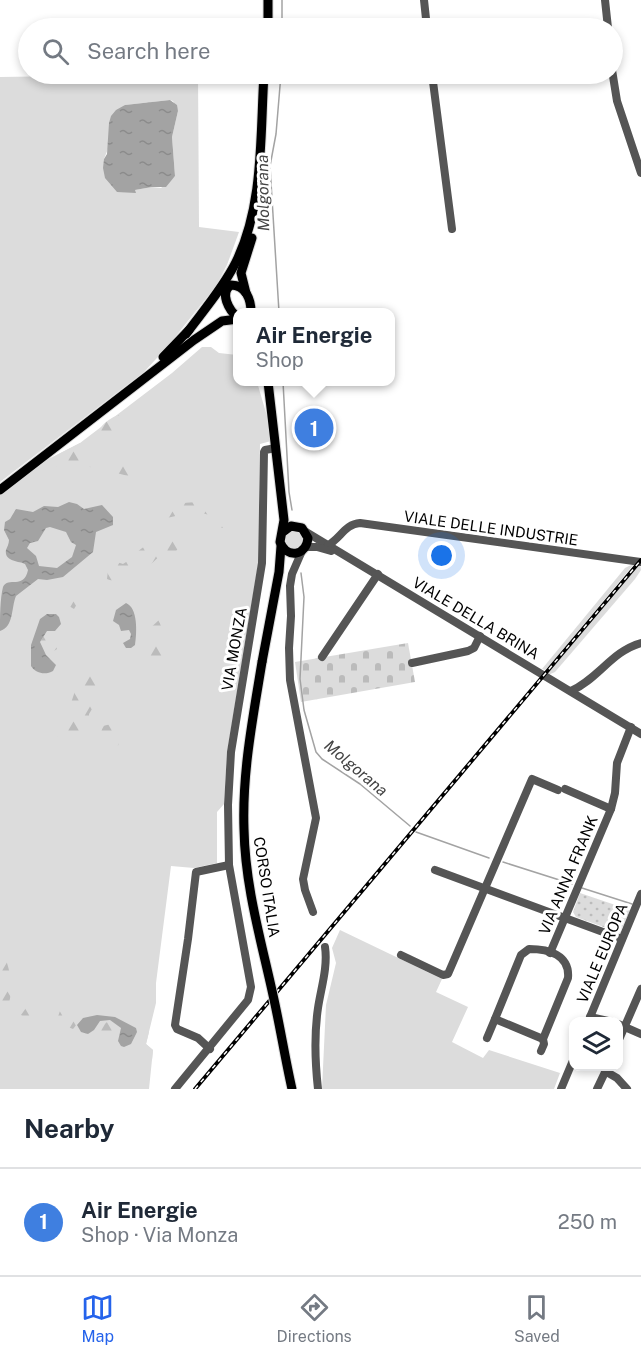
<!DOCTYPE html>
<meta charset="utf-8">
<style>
:root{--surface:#fff;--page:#f6f6f7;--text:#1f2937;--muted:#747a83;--line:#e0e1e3;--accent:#2563eb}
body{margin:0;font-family:"Public Sans",sans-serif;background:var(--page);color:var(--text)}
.controls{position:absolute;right:18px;bottom:18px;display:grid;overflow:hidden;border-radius:12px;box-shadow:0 3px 9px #0003}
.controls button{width:54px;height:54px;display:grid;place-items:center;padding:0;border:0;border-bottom:2px solid var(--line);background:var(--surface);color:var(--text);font:30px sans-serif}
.you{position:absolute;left:442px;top:556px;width:21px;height:21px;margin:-15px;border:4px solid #fff;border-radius:50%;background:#1a73e8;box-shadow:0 0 0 9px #1a73e833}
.badge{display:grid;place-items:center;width:39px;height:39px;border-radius:50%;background:var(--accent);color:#fff;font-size:20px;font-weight:700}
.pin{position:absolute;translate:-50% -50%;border:3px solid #fff;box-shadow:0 2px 6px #0006}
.popup{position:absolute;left:233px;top:308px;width:162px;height:78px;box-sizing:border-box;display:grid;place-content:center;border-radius:12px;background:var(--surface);filter:drop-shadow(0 2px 4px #0005);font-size:20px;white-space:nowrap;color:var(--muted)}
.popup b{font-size:22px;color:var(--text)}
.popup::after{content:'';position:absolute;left:50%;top:100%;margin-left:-12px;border:12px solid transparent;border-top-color:var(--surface)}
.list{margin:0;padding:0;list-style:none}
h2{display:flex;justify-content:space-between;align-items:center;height:78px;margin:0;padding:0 24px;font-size:26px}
h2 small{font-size:20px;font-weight:400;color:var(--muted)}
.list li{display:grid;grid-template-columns:39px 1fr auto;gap:18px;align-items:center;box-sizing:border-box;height:108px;padding:0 24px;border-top:2px solid var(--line)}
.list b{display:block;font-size:22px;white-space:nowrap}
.list p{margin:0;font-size:20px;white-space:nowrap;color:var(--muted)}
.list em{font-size:20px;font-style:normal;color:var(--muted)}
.icon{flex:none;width:33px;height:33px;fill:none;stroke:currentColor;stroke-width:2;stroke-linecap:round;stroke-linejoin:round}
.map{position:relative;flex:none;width:641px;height:1089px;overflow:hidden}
.search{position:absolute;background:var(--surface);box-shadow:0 3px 9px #0003;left:18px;right:18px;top:18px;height:66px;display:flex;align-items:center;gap:15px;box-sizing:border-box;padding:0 21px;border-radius:33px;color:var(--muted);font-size:22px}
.sheet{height:186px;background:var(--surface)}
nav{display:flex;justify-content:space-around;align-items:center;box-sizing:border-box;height:84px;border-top:2px solid var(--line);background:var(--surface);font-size:16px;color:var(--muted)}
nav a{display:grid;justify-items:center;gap:3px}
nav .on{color:var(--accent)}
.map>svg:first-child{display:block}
.grass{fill:#dcdcdc;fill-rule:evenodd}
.forest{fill:url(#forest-firs)}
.cemetery{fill:url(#cemetery-stones)}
.park{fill:url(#park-dots)}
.water{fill:url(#water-ripples);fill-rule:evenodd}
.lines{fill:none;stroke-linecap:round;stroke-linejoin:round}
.stream{stroke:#a3a3a3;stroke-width:1.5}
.major-casing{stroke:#dbdbdb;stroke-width:11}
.minor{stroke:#555;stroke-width:8}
.major{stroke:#000;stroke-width:9}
.rail-casing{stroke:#000;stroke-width:4}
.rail{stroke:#fff;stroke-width:1.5;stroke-dasharray:4.5;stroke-linecap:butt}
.major-bridge-casing{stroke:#dbdbdb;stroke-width:11;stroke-linecap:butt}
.major-bridge{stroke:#000;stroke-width:9}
.labels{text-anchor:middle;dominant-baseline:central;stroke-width:6;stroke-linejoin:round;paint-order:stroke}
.street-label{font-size:15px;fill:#000;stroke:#fff}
.water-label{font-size:16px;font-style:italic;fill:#444;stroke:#fff}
</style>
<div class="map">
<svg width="641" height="1089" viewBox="0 0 641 1089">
<defs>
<pattern id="forest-firs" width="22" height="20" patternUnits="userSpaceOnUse" patternTransform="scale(1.5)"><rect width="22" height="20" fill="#dcdcdc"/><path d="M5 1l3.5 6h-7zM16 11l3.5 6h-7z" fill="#bbb"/></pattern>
<pattern id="cemetery-stones" width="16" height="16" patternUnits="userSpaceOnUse" patternTransform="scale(1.5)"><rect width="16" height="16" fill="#dcdcdc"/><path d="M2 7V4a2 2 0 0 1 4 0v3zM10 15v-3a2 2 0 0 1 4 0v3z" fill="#bbb"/></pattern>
<pattern id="park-dots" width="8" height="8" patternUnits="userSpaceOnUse" patternTransform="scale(1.5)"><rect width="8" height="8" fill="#dcdcdc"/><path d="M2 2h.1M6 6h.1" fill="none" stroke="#bbb" stroke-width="1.8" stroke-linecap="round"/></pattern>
<pattern id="water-ripples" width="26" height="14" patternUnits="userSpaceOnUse" patternTransform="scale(1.5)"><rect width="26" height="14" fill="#a3a3a3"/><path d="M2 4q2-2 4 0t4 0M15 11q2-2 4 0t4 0" fill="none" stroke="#8b8b8b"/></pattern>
</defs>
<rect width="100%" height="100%" fill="#fff"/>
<g class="grass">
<path d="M 198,74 L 199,227 L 239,232 L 227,265 L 216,286 L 167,347 L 144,372 L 0,482 L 0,77 ZM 170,100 L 173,101 L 178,111 L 172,137 L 175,176 L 161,188 L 152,187 L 135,190 L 104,159 L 125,105 Z"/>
<polygon points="202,347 211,347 219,353 237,355 238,382 257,382 269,423 271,441 260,444 258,565 227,752 224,804 217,812 217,863 194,868 171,866 156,983 156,1003 146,1044 153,1050 149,1089 0,1089 0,495 41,463 80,443 172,373"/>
<polygon points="290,529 300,531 304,540 301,546 295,550 285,546 283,536"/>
<polygon points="635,563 549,666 545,670 542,669 625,568"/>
<polygon points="640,564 641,570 635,579 555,672 548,675 550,670"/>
<polygon points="340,930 442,979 436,992 468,1007 452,1042 483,1058 489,1050 560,1073 554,1089 322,1089 326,1005 336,963 332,948"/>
</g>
<g class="forest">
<path d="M 118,415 L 126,421 L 121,433 L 111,434 L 106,443 L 95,441 C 99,427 104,421 118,415 Z"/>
<path d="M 80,443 L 80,449 L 94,448 L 93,457 C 101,462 105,462 113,462 C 120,462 128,466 134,467 L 134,475 L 140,477 L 139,481 L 129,480 L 128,476 C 100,469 76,461 47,468 L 43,465 L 49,459 Z"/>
<path d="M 197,502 C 213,502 224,511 223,528 L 218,527 L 215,518 C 198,507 180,516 161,519 L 156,513 L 169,504 Z"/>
<path d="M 183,537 L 179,548 L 172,555 L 164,552 L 150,565 L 145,560 L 126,576 L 115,582 L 107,579 L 108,570 L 114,561 L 123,564 C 133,559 139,547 150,544 C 157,542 153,546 160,544 C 170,542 170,538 183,537 Z"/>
<polygon points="72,588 81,590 80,599 74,609 69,606 67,598"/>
<polygon points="159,620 168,648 163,658 146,662 143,653 149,645 147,631"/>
<polygon points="47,631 53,631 57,634 58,641 55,645 57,649 51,653 40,642"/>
<polygon points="93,674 96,675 97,689 95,704 89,714 89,724 80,736 69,742 58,737 52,728 58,719 71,714 69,709 79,679"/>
<polygon points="115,723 123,726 117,750 112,754 106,746 95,749 103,726"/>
<path d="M 0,941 C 8,968 18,985 5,1014 L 0,1014 Z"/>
<polygon points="31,1001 47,1005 45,1019 31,1022 21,1015"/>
<polygon points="75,1010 81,1019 73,1029 56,1022 60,1011"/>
<polygon points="110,1020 119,1026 120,1035 109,1036 106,1043 102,1044 100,1038 101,1034 98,1033 100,1027"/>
<polygon points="149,1032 146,1044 153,1050 152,1060 134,1046 134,1043 142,1033"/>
</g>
<polygon class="cemetery" points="408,643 415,682 301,702 295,662"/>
<polygon class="park" points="580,893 630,910 620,933 576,917 573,912"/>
<g class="water">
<polygon points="170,100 177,105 178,111 172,137 175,176 166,187 152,187 135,190 136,193 117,192 105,178 103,168 104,159 107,154 109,123 111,116 116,110 125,105"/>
<path d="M 69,502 L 77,504 L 84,509 L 102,505 L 113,517 L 113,525 L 96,532 L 93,552 L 63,577 L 47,580 L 38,579 L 16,596 C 11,608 14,627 0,631 C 0,617 0,599 3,587 C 8,576 24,590 28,570 L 25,564 C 19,561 4,562 6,550 C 7,547 9,544 9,540 L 4,530 L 5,522 L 10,519 L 16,509 L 33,512 L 44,506 L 58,507 ZM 50,527 L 66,532 L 71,542 L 76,545 L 72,557 L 57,568 L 39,566 L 36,556 L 27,548 L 30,543 L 38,541 L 46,528 Z"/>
<path d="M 126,603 C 138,608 137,632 135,645 L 131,648 L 126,648 L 123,643 L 130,639 L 131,634 L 129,630 L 121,631 L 119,625 L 113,621 L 116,610 Z"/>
<path d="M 47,614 L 56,614 L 59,617 L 61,624 L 55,631 L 47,631 L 40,642 L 46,655 L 56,665 L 53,671 C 46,675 36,674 31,666 L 31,645 L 40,619 Z"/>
<polygon points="97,1015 115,1017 136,1028 137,1032 131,1044 124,1047 121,1046 118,1041 121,1028 110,1020 100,1021 94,1030 88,1034 81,1032 77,1025 83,1018"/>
</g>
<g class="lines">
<g class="stream">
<polyline points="282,0 282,28"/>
<polyline points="279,312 270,166 276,134 281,74"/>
<polyline points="283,382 289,492 292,510"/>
<polyline points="301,573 304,597 300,679 304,710 316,752 322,759 360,784 410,826"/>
<polyline points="416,832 489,858"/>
<polyline points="503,862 572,884"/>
<polyline points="582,888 632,904"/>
</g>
<defs>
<g id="major">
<polyline points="268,28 268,0"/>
<polyline points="246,293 241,273 252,238"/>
<path d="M 238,318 C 229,310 219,293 231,285 C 246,285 251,300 251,312"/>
<path d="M 186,334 C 203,311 223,288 236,262 C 264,205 260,136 264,74"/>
<polyline points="163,357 189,330"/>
<path d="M 268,382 L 284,520 L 280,542 C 287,559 306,556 308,538 L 302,528 L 291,526 L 283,532"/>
<polyline points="0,490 194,340 222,321 238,319"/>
<polyline points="262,662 279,572 281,546"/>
</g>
</defs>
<use href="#major" class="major-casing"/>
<g class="minor">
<polyline points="424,0 427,28"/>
<polyline points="605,0 608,28"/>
<polyline points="612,70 617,101 641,173"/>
<polyline points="432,74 452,229"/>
<polyline points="306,532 641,734"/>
<path d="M 328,545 C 340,539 345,524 360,523 L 641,562"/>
<polyline points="306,547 317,547 331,551"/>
<polyline points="302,551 292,574 290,586 291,616 289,648 290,680 316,818 303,879 305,890 313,912"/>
<polyline points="322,657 378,574"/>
<polyline points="412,663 468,651 474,648 480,636"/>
<path d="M 571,691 C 598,679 612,651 641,643"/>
<polyline points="565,789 611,809"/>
<polyline points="435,870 622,939"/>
<polyline points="550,953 611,809 615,793 617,763 631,727"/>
<polyline points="401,955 443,975 448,974 532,779 558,790"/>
<polyline points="590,1017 613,1022"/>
<polyline points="588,1022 641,894"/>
<polyline points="618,1024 641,1034"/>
<polyline points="487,1038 495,1019"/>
<polyline points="618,1042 641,989"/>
<polyline points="210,1049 198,1038 177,1029 175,1025 188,939 196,872 229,865"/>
<path d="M 541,1051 L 544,1044 L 543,1039 L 568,978 C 570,955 549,949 529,949 L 521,955 L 495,1019 L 543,1039"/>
<polyline points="605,1071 617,1078 627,1089"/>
<polyline points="175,1089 248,1000 251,987 229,865 228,805 231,752 262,563 264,452 265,450 276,448"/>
<path d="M 318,1089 C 315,1062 314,1035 318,1008 C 321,988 328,967 325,947"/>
<polyline points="561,1089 574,1058"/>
<polyline points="597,1089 607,1068"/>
</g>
<use href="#major" class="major"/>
<defs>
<polyline id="rail" points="195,1089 641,560"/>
</defs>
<use href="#rail" class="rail-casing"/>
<use href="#rail" class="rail"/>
<defs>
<path id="major-bridge" d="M 262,662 C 253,717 242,773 244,829 C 245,886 261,940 273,995 C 280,1026 285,1058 292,1089"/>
</defs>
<use href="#major-bridge" class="major-bridge-casing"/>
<use href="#major-bridge" class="major-bridge"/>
</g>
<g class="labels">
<g class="street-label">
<text transform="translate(491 528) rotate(8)">VIALE DELLE INDUSTRIE</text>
<text transform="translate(476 618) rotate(31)">VIALE DELLA BRINA</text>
<text transform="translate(234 649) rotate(-80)">VIA MONZA</text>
<text transform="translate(568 875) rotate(-67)">VIA ANNA FRANK</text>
<text transform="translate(267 887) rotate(81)">CORSO ITALIA</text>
<text transform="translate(602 953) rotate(-67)">VIALE EUROPA</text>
</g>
<g class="water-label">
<text transform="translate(263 193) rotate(-91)">Molgorana</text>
<text transform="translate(356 768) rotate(40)">Molgorana</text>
</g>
</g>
</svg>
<div class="controls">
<button><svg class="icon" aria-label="layers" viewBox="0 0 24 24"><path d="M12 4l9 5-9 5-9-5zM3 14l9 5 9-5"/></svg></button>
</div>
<div class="you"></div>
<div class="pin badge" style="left:314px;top:428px;background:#3f7fe0">1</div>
<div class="popup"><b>Air Energie</b>Shop</div>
<div class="search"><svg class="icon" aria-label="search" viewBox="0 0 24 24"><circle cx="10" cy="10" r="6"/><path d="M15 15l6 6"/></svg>Search here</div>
</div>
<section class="sheet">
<h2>Nearby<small></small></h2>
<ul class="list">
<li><span class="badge" style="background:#3f7fe0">1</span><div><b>Air Energie</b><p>Shop · Via Monza</p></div><em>250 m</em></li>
</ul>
</section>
<nav>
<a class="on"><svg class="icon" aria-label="map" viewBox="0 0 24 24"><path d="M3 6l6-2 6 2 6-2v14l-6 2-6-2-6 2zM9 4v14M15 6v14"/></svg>Map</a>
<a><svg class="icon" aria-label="directions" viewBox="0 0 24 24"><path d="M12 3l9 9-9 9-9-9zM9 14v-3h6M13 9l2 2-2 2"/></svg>Directions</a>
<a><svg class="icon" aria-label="saved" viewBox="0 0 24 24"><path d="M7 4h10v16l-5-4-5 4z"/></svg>Saved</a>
</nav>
